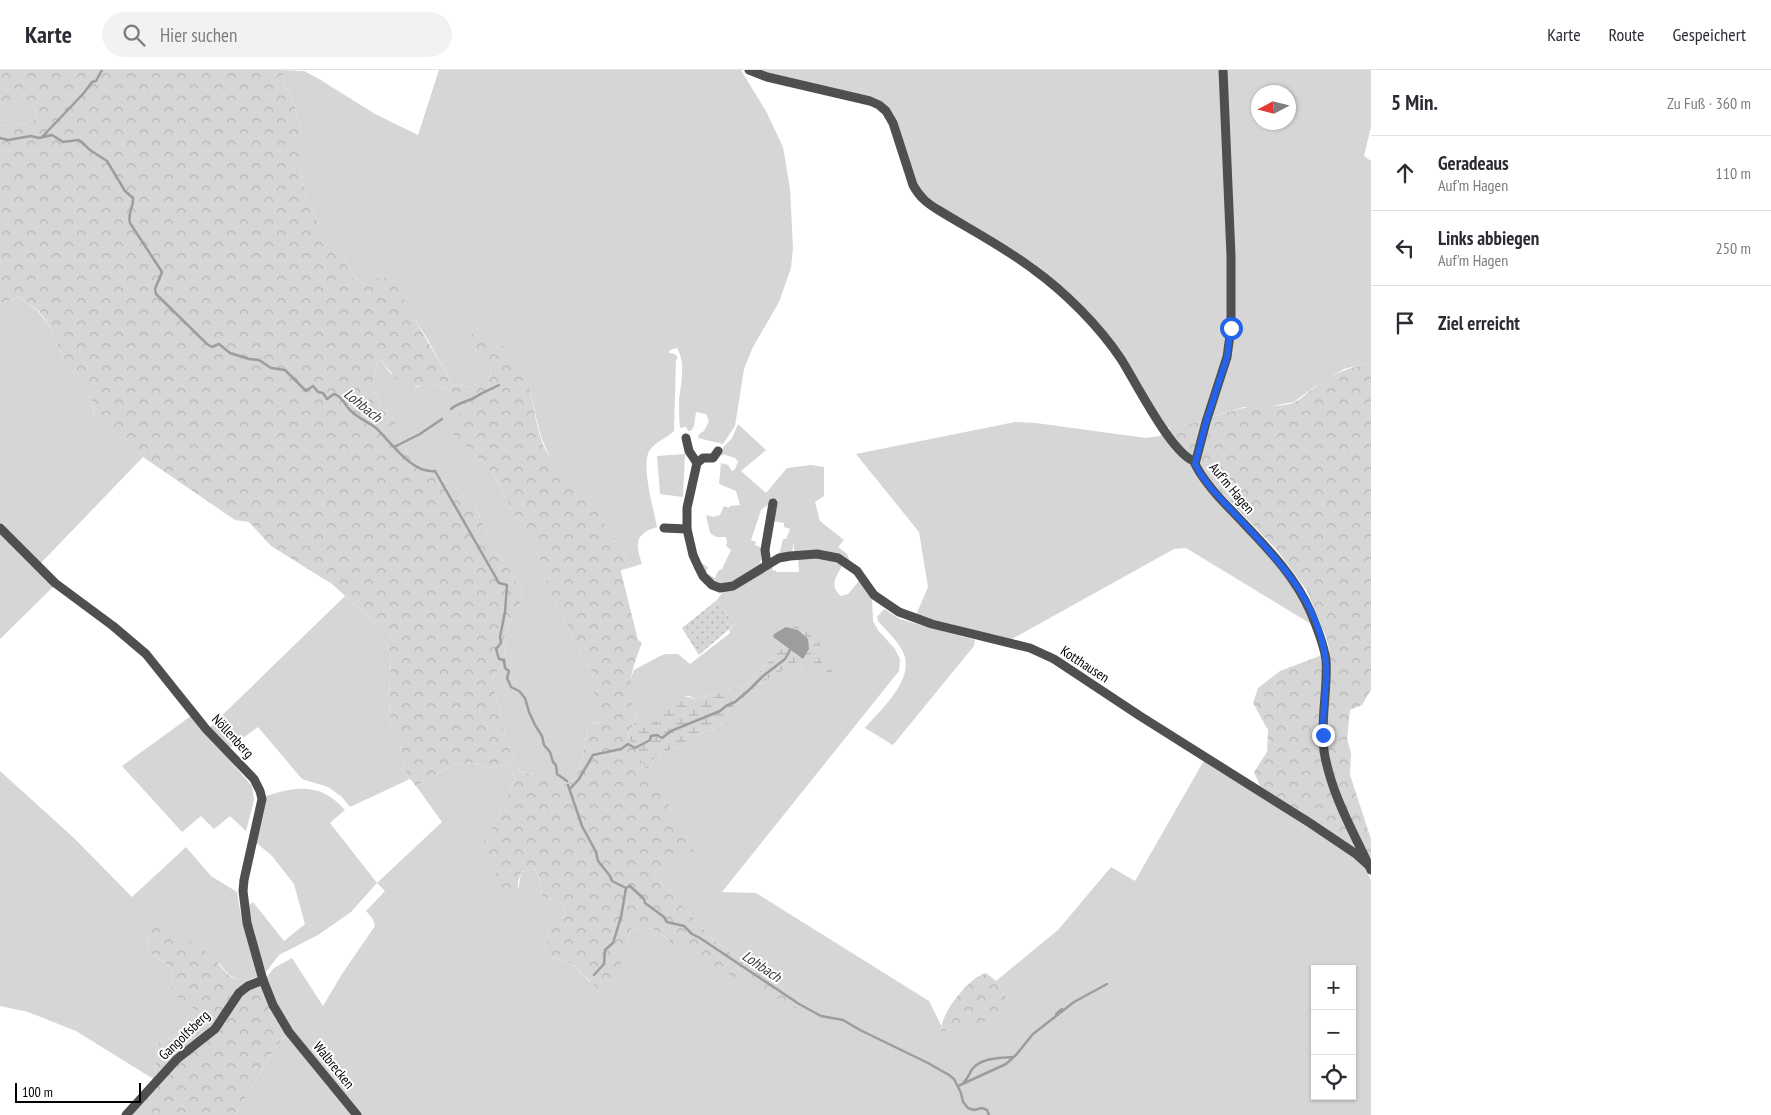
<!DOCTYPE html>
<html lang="de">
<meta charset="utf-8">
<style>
:root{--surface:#fff;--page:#f2f2f3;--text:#2b2b33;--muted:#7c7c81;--line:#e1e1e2}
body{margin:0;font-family:"PT Sans Narrow",sans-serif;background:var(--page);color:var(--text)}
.controls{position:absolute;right:15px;bottom:15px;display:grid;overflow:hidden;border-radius:0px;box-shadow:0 1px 4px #0004}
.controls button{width:45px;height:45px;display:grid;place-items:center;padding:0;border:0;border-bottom:1px solid var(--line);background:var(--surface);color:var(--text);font:25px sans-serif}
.compass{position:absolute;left:1251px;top:15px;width:45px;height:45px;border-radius:50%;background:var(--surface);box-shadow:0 1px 4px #0004;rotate:263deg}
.scale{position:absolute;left:15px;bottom:12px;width:126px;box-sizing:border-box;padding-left:5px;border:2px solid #000;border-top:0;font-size:14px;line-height:18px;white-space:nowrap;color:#000;-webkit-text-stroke:4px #fff;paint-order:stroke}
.stop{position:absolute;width:15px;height:15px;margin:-11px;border:4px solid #2563eb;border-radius:50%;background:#fff}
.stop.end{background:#2563eb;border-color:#fff;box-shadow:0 1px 5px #0008}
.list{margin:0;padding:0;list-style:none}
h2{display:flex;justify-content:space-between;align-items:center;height:65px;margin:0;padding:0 20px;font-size:21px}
h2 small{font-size:16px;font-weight:400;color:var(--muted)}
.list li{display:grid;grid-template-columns:32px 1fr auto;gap:15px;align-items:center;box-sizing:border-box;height:75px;padding:0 20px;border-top:1px solid var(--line)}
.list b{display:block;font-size:19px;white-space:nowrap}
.list p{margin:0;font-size:16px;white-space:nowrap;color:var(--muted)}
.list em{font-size:16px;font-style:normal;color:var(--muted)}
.icon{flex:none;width:28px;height:28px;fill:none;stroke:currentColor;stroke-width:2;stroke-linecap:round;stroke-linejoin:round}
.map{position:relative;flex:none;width:1371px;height:1045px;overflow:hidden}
header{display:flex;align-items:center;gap:30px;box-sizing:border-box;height:70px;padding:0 25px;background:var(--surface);border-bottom:1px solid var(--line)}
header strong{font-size:24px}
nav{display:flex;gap:28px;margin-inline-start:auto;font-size:18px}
.search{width:350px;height:45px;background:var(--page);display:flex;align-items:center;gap:12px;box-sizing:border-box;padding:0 18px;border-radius:28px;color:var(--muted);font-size:19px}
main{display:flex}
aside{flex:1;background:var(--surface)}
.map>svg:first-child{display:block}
.grass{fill:#d6d6d6;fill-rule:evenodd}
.forest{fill:url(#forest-crowns);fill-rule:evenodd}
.wetland{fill:url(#wetland-marsh)}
.park{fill:url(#park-dots)}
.water{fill:#9d9d9d}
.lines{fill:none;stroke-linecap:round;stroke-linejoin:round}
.stream{stroke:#9d9d9d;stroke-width:2.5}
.street{stroke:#4f4f4f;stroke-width:9}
.route{stroke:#2563eb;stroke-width:6}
.labels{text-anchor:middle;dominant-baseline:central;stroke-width:4;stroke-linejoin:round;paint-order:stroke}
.street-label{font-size:14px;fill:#000;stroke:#fff}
.water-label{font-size:15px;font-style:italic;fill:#3e3e3e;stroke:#fff}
</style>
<header>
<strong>Karte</strong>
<div class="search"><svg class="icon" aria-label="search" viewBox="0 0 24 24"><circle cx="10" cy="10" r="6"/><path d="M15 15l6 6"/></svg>Hier suchen</div>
<nav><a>Karte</a><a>Route</a><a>Gespeichert</a></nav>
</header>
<main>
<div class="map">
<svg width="1371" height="1045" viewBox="0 0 1371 1045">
<defs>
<pattern id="forest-crowns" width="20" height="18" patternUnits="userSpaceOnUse" patternTransform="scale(1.25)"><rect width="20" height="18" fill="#d6d6d6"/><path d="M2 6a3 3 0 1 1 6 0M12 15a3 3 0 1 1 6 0" fill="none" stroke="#b6b6b6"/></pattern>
<pattern id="wetland-marsh" width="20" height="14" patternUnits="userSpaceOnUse" patternTransform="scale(1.25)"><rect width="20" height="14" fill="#d6d6d6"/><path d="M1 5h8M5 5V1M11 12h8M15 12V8" fill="none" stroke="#b6b6b6"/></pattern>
<pattern id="park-dots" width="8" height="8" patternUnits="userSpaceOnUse" patternTransform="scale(1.25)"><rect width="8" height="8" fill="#d6d6d6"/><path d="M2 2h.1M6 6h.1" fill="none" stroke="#b6b6b6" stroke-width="1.8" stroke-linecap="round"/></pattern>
</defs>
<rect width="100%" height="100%" fill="#fff"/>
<g class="grass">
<path d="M 282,0 L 304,1 L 319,9 L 375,44 L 418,65 L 439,0 L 741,0 L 767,43 L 783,77 L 790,119 L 793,178 L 791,198 L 779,232 L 753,277 L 744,299 L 735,356 L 723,374 L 698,368 L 699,364 L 704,361 L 709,351 L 706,344 L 696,342 L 694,356 L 691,361 L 688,361 L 686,357 L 680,358 C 679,349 679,340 679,330 C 681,313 686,293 677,278 L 670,280 L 669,283 L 675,284 L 678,288 L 676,290 L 674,361 C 667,368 656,371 650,380 C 640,393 654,440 657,457 C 635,464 635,473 642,494 L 629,498 L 618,469 C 602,461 604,443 594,431 C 586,420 573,415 564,405 C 541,381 538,355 531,324 L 528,319 L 468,271 L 491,299 L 488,317 L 471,317 L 452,314 L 428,270 L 408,239 L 354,211 L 338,175 L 320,156 L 305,125 L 301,98 L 301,65 L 295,36 L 285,14 Z"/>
<polygon points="753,0 1220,0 1227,187 1227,273 1204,350 1180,356 1169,357 1166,360 1131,303 1063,223 919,123 890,41"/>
<path d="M 1227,0 L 1371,0 L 1371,57 L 1364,86 L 1371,91 L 1371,292 L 1344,299 L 1314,317 L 1294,332 L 1265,337 L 1244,337 L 1212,347 C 1222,318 1233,290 1234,258 ZM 1258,22 L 1288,22 L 1288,52 L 1258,52 Z"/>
<polygon points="11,31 29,33 36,39 35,49 24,54 0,56 0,34"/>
<polygon points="19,227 38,241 52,260 64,290 93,332 94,348 125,369 143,387 40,494 0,453 0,233"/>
<path d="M 379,288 L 391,304 L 416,317 L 428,314 L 440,317 L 453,323 L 460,332 L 460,343 L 454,364 L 485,394 L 494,406 L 518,452 L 537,481 L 543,498 L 547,515 L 582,586 L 592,603 L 600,652 L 594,653 L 588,658 C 583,671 585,717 561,714 C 553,712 546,708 538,705 C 532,703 525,703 519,702 L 505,665 L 492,608 L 506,591 C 504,563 504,552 523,530 L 521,518 L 490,469 L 473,433 L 458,420 L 412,391 L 402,372 L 395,351 L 383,340 L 372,316 Z"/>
<polygon points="1015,352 1036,353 1146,368 1160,366 1164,362 1286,501 1316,557 1186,478 1174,479 1010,570 916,545 928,517 919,462 856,384"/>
<path d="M 738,354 L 766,380 L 741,401 L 766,423 L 787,398 L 811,395 L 824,397 L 824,426 L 815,432 L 820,451 L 844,470 L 838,477 L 847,484 L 851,494 C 833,484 817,480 796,483 L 794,480 L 794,471 L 792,483 L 779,485 L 783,469 L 786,469 L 790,459 L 784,457 L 784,453 L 773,451 L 772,443 L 777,431 L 775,429 L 761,440 L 751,470 L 756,472 L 755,475 L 762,478 L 760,497 C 737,515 711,527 698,491 L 708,497 L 706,503 L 715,508 L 718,501 L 722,499 L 731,480 L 726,476 L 727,473 L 726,467 L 716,467 L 710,463 L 706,445 L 713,447 L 720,445 L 724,436 L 729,438 L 730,436 L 740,435 L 736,421 L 719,414 L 721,393 L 728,395 L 732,401 L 735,399 L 738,392 L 735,388 L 723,384 L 722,387 L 721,384 L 718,383 L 732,368 Z"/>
<polygon points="685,384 683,427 660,424 657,386"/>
<polygon points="0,462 54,516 0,569"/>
<path d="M 810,487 L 832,490 L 842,496 C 836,507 829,516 841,526 L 848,524 L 859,511 L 872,528 L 873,551 L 878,560 L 895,579 L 900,589 L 899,601 L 722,822 L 756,823 L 929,931 L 941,955 L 942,962 L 1014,939 L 996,911 L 1058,860 L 1111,797 L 1135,811 L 1206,687 L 1354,787 L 1366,800 L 1371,810 L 1371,1045 L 235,1045 L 273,981 L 290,961 L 264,910 L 274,898 L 292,888 L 323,936 L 342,904 L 375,856 L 373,849 L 366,841 L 385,821 L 377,813 L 351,842 L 318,865 L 279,885 L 266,902 L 244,840 L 253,832 L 284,871 L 305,854 L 294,814 L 272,786 L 253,770 L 263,727 C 296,716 321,712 345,740 L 330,753 L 377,813 L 442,752 L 416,716 L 453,695 L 472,693 L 489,698 L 509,694 L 515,709 L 496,751 L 483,773 L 492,790 L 503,824 L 518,821 L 521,802 L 535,799 L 541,813 L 542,827 L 563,834 L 565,846 L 548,857 L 545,885 L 573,894 L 590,912 L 624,880 L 631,859 C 653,856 659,860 674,876 L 804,932 L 717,873 L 652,803 L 695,780 L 648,702 L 657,684 L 679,677 L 705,661 L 724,658 L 728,642 L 758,615 L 802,589 L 809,579 L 773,567 L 784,575 L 749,613 L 744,616 L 695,629 L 689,626 L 676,627 L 657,651 L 640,651 L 636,648 L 631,632 L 629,613 L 634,600 L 660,586 L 666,584 L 678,584 L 690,594 L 730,563 L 729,560 L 734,555 L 717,530 L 724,520 L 772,496 L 773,501 L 775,500 L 777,502 L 799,502 L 798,488 ZM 1315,899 L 1352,899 L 1352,1026 L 1315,1026 Z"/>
<polygon points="345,526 373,551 385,569 391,586 389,631 391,654 402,681 406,704 410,709 350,737 342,727 328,717 302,709 258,657 228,679 209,658"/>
<path d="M 884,539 L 900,549 L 910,552 L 975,570 L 974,576 L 893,675 L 865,658 C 881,639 916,609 903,582 C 897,570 886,560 878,551 L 877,547 Z"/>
<polygon points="191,646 252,716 254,730 246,761 230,746 214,759 201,746 182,762 122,696"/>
<path d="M 0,701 L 74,768 L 132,827 L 186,777 L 211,806 L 237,822 C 241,851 249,877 260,905 C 244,916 230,909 220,894 L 148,862 L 149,882 L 172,898 L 174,905 L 171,915 L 201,943 L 193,959 L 157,974 L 155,1010 L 76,961 L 28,942 L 0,936 Z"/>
</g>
<g class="forest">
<path d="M 0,0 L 282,0 L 285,14 L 295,36 L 301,65 L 301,98 L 305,125 L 320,156 L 338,175 L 354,211 L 391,207 C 410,243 432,277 452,314 L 471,317 L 488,317 L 491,299 L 468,271 L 472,264 C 479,263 486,267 493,270 C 525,286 530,318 536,350 C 539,361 541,373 547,382 C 552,390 559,400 566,407 C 575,415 587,421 595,431 C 604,444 602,461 618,469 L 629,498 L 621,500 L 621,502 L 638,570 L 642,573 C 630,604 626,615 636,648 L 628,666 L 695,780 L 652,803 L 717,873 L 804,932 L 803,942 L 674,876 C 659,860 653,856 631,859 C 624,878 621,898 613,917 L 599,920 L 573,894 L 545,885 L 548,857 L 565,846 L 563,834 L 542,827 L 541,813 L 535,799 L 521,802 L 518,812 L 518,821 L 511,828 L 502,824 L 492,790 L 486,786 L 483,773 L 496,751 L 515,709 L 509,694 L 489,698 L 472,693 L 453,695 L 416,716 L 406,704 L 402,681 L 391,654 L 389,631 L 391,586 L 385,569 L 373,551 L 332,514 L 271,476 L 249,452 L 235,450 L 143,387 L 125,369 L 94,348 L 93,332 L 64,290 L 52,260 L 39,241 L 19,227 L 0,233 L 0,56 L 24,54 L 35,49 L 36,39 C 25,30 13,31 0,34 ZM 379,288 L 403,317 C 428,316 441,309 460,332 L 460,343 C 453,350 450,354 454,365 L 485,394 L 494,406 L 518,452 L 537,481 L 543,498 L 547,515 L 582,586 L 592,603 L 597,646 L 600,652 L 592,654 L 588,658 C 583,671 585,717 561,714 C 553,712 546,707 538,705 C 532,703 525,703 519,702 L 505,665 L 492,608 L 506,591 C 504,563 504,552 523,530 L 521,518 L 490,469 L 473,433 L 458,420 L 412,391 L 402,372 L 395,351 L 383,340 L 372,316 Z"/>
<path d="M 1371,292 L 1371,620 L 1362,635 L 1350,640 L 1347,669 L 1351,683 L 1350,705 L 1371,769 L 1371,787 L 1368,790 L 1342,770 L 1260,716 L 1254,702 L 1267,682 L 1268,660 L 1253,633 L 1258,618 L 1280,601 L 1330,582 L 1326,567 L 1307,521 L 1277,480 L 1221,422 L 1171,365 L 1169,357 C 1195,355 1218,344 1243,338 C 1259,334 1277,338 1293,333 C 1301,330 1308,321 1315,317 C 1335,303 1348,298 1371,292 Z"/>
<path d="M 157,854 C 175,863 192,871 208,883 C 218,890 224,905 236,909 C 244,911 255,910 263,910 L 289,962 L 273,981 L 235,1045 L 125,1045 L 155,1010 L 157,974 L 193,959 L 201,943 L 176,926 L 171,915 L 174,905 L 172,898 L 149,882 L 148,862 Z"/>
<path d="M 986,903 L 996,911 L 1014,939 L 1011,945 L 941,962 C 940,946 960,921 972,911 C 976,907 981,905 986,903 Z"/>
</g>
<path class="wetland" d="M 803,553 C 823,556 814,567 822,579 C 823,582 826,584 827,586 L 822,589 L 822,595 L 830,597 L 832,602 C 816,604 810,602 799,591 L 758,615 L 728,642 L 730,650 L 724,658 L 705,661 L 679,677 L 657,684 L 648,702 L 628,666 L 636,648 L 640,651 L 657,651 L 669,634 L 676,627 L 680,625 L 695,629 L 744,616 L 749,613 L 784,575 L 803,589 L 809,579 L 809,571 L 798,560 L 793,558 L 796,555 Z"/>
<polygon class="park" points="717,530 734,555 699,585 682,558"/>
<polygon class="water" points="786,557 798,560 808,569 809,579 803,589 773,567 774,564"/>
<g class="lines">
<g class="stream">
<polyline points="43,66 83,24 92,12 96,11 102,0"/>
<path d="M 0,68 L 8,70 L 31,66 L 39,68 L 52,65 L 63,72 L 79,70 L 90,80 L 107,91 L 125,121 L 133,128 C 134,137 127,143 130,153 L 162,202 L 155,219 L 156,224 L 207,274 L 212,277 L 219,274 L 230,283 L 249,289 L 259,290 L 271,298 L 285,300 L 306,321 L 313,316 L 318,322 L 323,323 L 327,329 L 334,324 C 342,326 344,334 350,340 C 358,348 368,352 376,358 C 391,372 412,404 435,401 L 499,513 L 507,515 L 505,542 L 500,567 L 501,573 L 496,579 L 499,589 L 504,590 L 505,598 L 509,601 L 507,608 L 511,617 L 519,621 L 525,628 L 529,642 L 535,655 L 542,666 L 544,675 L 550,682 L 553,692 L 556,695 L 557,704 L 567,711"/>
<path d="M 451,339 C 458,332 469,332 477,326 C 484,322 491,319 499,315"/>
<polyline points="394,377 420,364 442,349"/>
<polyline points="568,715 582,756 596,782 598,791 610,806 612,811 626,818 630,816 644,829 645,833 664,847 667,852 684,856 692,864 700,868 799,934 821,946 843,950 860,960 928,993 949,1005 954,1009 961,1023 963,1032 968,1038 974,1040 982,1038 987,1040 989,1045"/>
<polyline points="570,719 579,709 593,685 621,679 628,674 635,678 650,670 651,666 657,665 662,668 671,661 720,641 726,636 735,632 748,621 763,606 785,589 790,580"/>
<polyline points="594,905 604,894 605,880 613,873 621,847 626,818"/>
<polyline points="1056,944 1062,939"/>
<path d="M 964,1012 C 968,1008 970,1002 973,998 C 983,987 1001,988 1013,987"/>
<polyline points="958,1016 1006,994 1016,985 1033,964 1074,932 1107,914"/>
</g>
<g class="street">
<path d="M 749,0 L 767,7 L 870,31 L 879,35 L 886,41 L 893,53 L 913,115 C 920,128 928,134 940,141 C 971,160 1004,177 1033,199 C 1065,222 1099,256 1121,289 C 1134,309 1173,387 1195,391"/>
<path d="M 1223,0 L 1231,186 L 1231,258 L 1227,287 L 1206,352 L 1195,394 C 1203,410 1220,429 1233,442 C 1262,473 1294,503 1311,543 C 1317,558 1324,574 1326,590 C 1328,620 1320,650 1324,681 C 1331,724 1353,761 1371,800"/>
<polyline points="686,368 689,381 697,393"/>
<polyline points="718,381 713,388 703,388 697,393 687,438 687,459 693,485 698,496 703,506 712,515 720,518 733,516 779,488 790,486 817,484 838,488 857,501 874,525 899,542 932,554 1030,578 1054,589 1140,646 1310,753 1356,784 1368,795"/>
<polyline points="0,458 55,513 113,556 146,584 206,659 254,709 260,721 262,729 244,810 243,821 247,853 263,910 273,935 289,962 357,1045"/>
<polyline points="664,458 687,459"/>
<polyline points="767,495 765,480 773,433"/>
<polyline points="126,1045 177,989 215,959 239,923 248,916 263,910"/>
</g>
</g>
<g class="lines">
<path class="route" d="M 1231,258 L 1227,287 L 1206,352 L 1195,394 C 1204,413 1222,430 1236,445 C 1275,487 1315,525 1325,585 C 1329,610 1322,639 1323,665"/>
</g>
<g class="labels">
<g class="street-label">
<text transform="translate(1232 418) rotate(50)">Auf'm Hagen</text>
<text transform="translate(1085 594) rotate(33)">Kotthausen</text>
<text transform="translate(233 666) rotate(47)">Nöllenberg</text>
<text transform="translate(184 965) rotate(-44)">Gangolfsberg</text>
<text transform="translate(334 995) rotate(51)">Walbrecken</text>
</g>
<g class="water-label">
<text transform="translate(363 335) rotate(39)">Lohbach</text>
<text transform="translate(762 896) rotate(34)">Lohbach</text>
</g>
</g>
</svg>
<div class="controls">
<button>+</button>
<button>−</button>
<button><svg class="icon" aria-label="locate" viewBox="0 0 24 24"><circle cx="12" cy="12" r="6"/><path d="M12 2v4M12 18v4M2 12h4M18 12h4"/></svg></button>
</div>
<svg class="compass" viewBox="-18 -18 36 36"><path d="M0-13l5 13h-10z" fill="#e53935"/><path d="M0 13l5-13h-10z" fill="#7c7c81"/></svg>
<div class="scale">100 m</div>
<div class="stop" style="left:1231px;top:258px"></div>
<div class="stop end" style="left:1323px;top:665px"></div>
</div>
<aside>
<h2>5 Min.<small>Zu Fuß · 360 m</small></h2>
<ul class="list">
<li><svg class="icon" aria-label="ahead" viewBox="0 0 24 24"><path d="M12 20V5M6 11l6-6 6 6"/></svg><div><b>Geradeaus</b><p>Auf'm Hagen</p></div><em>110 m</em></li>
<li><svg class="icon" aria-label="left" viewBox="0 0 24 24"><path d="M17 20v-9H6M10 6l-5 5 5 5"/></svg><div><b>Links abbiegen</b><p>Auf'm Hagen</p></div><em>250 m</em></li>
<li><svg class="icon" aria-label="arrive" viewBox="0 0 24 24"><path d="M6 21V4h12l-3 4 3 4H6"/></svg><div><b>Ziel erreicht</b></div></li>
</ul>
</aside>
</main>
